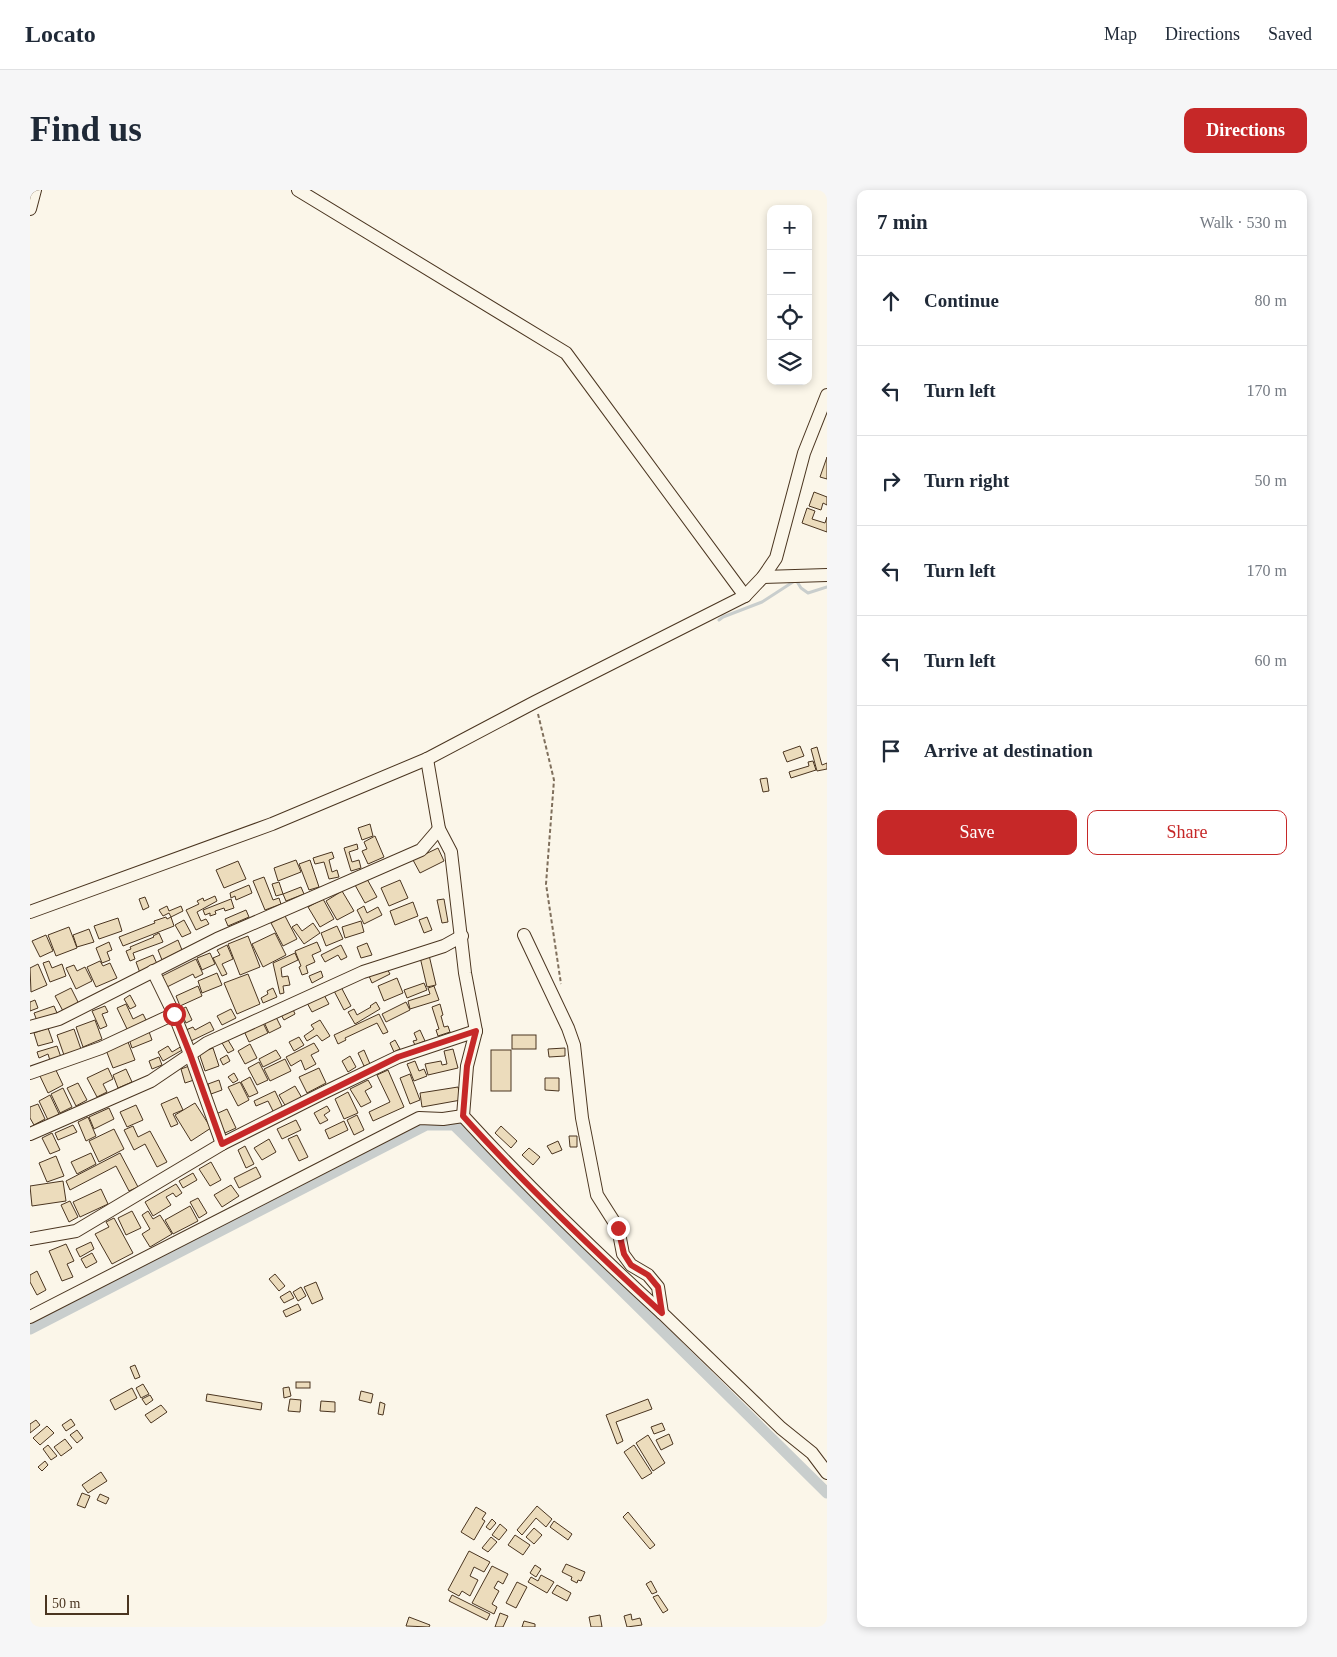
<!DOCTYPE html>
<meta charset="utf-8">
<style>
:root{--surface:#fff;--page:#f6f6f7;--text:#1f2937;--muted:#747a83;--line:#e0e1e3;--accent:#c62828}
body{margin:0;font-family:Georgia,serif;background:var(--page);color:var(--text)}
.controls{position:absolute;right:15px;top:15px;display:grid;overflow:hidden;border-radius:10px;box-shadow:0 2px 8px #0003}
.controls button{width:45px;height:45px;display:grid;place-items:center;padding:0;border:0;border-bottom:1px solid var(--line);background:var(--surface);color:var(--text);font:25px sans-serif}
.scale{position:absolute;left:15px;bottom:12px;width:84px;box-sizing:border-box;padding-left:5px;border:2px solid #4a3520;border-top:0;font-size:14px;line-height:18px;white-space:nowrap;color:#4a3520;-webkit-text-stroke:4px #fbf6e9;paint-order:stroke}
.stop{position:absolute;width:15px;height:15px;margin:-11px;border:4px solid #c62828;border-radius:50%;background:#fff}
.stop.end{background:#c62828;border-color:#fff;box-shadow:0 1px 5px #0008}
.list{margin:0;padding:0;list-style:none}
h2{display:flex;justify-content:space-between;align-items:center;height:65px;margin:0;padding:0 20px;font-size:21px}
h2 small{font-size:16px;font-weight:400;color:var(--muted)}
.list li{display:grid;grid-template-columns:32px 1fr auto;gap:15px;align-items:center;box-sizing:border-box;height:90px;padding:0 20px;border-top:1px solid var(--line)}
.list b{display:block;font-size:19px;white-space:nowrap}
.list em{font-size:16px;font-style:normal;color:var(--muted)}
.actions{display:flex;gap:10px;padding:15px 20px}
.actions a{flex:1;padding:11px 0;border:1px solid var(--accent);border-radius:10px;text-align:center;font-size:18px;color:var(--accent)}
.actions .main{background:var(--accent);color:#fff}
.icon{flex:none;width:28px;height:28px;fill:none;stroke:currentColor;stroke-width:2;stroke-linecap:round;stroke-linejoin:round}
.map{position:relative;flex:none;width:797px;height:1437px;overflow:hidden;border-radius:10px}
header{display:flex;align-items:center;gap:30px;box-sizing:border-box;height:70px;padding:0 25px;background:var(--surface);border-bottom:1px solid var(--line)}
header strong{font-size:24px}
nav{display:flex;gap:28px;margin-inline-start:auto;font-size:18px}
.intro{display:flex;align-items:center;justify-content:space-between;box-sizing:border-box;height:120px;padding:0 30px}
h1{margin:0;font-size:35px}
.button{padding:12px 22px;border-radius:10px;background:var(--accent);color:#fff;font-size:18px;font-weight:700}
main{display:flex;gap:30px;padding:0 30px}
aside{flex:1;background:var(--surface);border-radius:10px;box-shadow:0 2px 8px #0003}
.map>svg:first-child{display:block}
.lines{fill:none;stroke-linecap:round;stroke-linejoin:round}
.stream{stroke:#c9cecd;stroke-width:3}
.canal{stroke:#c9cecd;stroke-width:11}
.building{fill:#ecdcbc;stroke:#4a3520}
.minor-casing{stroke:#4a3520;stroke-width:14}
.path{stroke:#7f6f5c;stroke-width:2;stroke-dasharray:4 2.5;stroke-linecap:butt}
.minor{stroke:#fbf6e9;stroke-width:12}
.route{stroke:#c62828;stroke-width:6}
</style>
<header>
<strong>Locato</strong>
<nav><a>Map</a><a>Directions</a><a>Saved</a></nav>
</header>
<div class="intro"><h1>Find us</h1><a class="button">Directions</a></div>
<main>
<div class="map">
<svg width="797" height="1437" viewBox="0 0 797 1437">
<rect width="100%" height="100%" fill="#fbf6e9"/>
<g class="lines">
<polyline class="stream" points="689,430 693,427 732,412 766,390 771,398 778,403 797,397"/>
<polyline class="canal" points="0,1139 396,935 424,935 797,1303"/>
</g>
<g class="building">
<polygon points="797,267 797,289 790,287"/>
<polygon points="784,302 797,307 797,315 793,313 791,320 779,316"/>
<polygon points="777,318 785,321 782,329 795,333 797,327 797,342 772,333"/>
<polygon points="770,556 774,566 757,572 753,562"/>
<polygon points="787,557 792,575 797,573 797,579 787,581 781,559"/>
<polygon points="783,571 786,580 761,588 759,582 779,576 778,572"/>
<polygon points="737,588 739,601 733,602 730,589"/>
<polygon points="340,634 343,646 332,650 328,638"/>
<polygon points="345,646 354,667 338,674 332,661 337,659 334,652"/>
<polygon points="327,654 328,659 319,662 322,672 329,670 331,678 321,681 314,658"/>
<polygon points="408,658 414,671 390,683 383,670"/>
<polygon points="302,662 304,668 299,670 302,682 307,680 309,687 299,689 294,672 285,674 283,668"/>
<polygon points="266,670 271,682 248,691 244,678"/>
<polygon points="280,670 289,697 279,700 269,674"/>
<polygon points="208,671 216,689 194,698 186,680"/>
<polygon points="234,687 243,710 249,708 251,714 235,720 223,691"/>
<polygon points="337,689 347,707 335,713 325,695"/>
<polygon points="370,690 378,708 359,716 351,698"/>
<polygon points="249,692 253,704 246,706 242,694"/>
<polygon points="219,695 222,703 206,710 205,706 201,708 200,703"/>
<polygon points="271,697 274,704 256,711 253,704"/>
<polygon points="312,701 324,721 307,730 296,711"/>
<polygon points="185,706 187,711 167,722 171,731 176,729 179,734 166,740 156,720 169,714 167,711 173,708 174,711"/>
<polygon points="115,707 119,717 113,720 109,709"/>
<polygon points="201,709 204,718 195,721 194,718 185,721 186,724 180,726 180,723 175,725 173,720"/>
<polygon points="293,709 304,729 290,737 278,717"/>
<polygon points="414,709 418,732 412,733 407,710"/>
<polygon points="383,712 388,726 365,735 360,721"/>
<polygon points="137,716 139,721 151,716 153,721 141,727 139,723 133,726 129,720"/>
<polygon points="334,716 337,723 348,717 352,725 334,734 327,720"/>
<polygon points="216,720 219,727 198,736 195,729"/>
<polygon points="255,726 267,749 253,756 241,733"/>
<polygon points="136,727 137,729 141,727 144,736 93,756 89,747 125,733 124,731"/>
<polygon points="397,727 402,740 394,743 389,730"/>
<polygon points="88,728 92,741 69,749 64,736"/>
<polygon points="154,730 161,743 152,747 145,735"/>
<polygon points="331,731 334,742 315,748 312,737"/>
<polygon points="283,733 290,743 274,754 262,737 267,734 272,741"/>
<polygon points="307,736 313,749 296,756 291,743"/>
<polygon points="39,737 47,758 26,766 18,745"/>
<polygon points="59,739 64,752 47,757 43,745"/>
<polygon points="129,743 133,752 103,763 105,769 100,771 96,761 101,759 100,757 124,747 123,746"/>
<polygon points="245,743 256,765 233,777 222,754"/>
<polygon points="16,745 23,761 10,767 2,751"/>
<polygon points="218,746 230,777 210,785 198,754"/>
<polygon points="148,750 152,760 132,770 128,760"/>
<polygon points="79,752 82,760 77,762 80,770 72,773 66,758"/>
<polygon points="287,752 291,761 282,765 285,772 276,776 278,783 272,785 269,777 271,776 265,761"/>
<polygon points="337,753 342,765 331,768 327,757"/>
<polygon points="197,755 203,769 192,774 197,784 192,786 183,768 190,765 187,760"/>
<polygon points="311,755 317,767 311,770 308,765 295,772 291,765"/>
<polygon points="180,763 185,774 172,780 167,768"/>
<polygon points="265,763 268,770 251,778 252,787 258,786 260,795 253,796 254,803 250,804 243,773"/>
<polygon points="123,765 128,776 110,783 106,772"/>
<polygon points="399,765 406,795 397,797 390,767"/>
<polygon points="166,769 173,784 165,788 163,784 137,797 132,786"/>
<polygon points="19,771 22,778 32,774 36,786 20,792 13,773"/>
<polygon points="70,771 73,776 80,773 87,788 66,797 57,777"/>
<polygon points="8,774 17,795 1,802 0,778"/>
<polygon points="44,775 47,781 55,777 62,791 46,799 36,778"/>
<polygon points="356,777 360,784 342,793 339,786"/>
<polygon points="291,781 293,787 282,793 279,786"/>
<polygon points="187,783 192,795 172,803 168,791"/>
<polygon points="218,784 230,814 207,824 194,793"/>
<polygon points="367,788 373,803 354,811 348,796"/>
<polygon points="394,793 397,800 377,808 374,800"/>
<polygon points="310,795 321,816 314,820 303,799"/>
<polygon points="168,796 172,806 150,816 146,806"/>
<polygon points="404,796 409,810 380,819 378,811 400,804 398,798"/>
<polygon points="41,798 49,814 33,821 25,806"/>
<polygon points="243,798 247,807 233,813 231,808 238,804 237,801"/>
<polygon points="293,803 299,814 282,822 276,811"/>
<polygon points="100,805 106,816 100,819 94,809"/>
<polygon points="5,810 8,818 0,821 0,812"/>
<polygon points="346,812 350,819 325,834 318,822 324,819 327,825 341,817 340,816"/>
<polygon points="376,812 380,820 356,832 352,824"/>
<polygon points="96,814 103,829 113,824 117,832 98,841 87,818"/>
<polygon points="410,814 413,825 411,826 414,837 418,836 420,842 408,846 406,840 409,839 402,817"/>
<polygon points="24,816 27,823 7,831 4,823"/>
<polygon points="75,816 78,822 72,824 77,836 70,839 62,821"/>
<polygon points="156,817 162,830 156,833 150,820"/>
<polygon points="262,817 265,824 254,830 250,823"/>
<polygon points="201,819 206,828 192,835 187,826"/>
<polygon points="349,824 358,842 353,844 347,833 315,848 316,850 308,854 304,845"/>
<polygon points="246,827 251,837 239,843 234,832"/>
<polygon points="65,830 72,849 53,857 46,837"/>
<polygon points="290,830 300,846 292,851 287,845 277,851 274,846 284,839 281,835"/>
<polygon points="180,832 184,840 161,851 156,840 163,837 165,840"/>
<polygon points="233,833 238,843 219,852 214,841"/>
<polygon points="18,838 23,852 8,856 4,843"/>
<polygon points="44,839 52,862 35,868 27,845"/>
<polygon points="118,839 122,850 102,858 98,846"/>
<polygon points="390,840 395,851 385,855 383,851 387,850 384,843"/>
<rect x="482" y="845" width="24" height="14"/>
<polygon points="269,847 274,855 264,861 259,852"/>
<polygon points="198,850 204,860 198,863 192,853"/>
<polygon points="365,850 370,859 364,862 360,853"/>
<polygon points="98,852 105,870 83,878 76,860"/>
<polygon points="284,853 289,861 281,865 286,874 275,880 271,870 261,876 256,867"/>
<polygon points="220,854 227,868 215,874 208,861"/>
<polygon points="27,856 32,870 21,874 18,864 9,868 7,862"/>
<polygon points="138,856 142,862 152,856 154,859 133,871 128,862"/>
<polygon points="183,858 189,876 175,881 169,863"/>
<polygon points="535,858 535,866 519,867 518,859"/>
<polygon points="423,859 428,878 398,885 395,874 411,871 412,875 417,874 414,861"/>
<polygon points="246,860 251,868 233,877 229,869"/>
<polygon points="334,860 340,874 334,876 328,863"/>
<rect x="461" y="860" width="20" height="41"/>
<polygon points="197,865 200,871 193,875 190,869"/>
<polygon points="320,866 326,877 318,882 312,871"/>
<polygon points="129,867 132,875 122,879 119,871"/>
<polygon points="255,869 261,881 240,891 234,879"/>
<polygon points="385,871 389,881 394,879 397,886 384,891 377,874"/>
<polygon points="229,872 238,890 227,895 218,878"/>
<polygon points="162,875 167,889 155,893 151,879"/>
<polygon points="24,876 33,895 18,903 9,884"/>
<polygon points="78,878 83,889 73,894 77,902 67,907 57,888"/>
<polygon points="289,878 296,893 277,903 269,887"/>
<polygon points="96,879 102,892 88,898 83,885"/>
<polygon points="358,880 374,917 343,931 339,922 360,912 347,885"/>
<polygon points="204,883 208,890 203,893 198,887"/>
<polygon points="380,884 390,910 380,914 370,888"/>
<polygon points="220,887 228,903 219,907 211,892"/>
<polygon points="515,888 529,888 529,901 515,900"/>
<polygon points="189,890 192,900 181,904 178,894"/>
<polygon points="338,890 342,897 335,901 341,912 331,917 320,899"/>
<polygon points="210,892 219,910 208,916 198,897"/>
<polygon points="48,893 57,910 46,916 37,898"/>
<polygon points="265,896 272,908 256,917 249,905"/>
<polygon points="428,897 431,910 392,917 390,903"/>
<polygon points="33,898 42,917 30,923 21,904"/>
<polygon points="245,901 253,918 244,923 238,911 226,916 224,911"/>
<polygon points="318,902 328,923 314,929 305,909"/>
<polygon points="20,905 29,924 18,930 9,911"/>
<polygon points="147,907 153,920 143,924 148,934 141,937 131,914"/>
<polygon points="165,913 181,938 161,951 145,925"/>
<polygon points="8,914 15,929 4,935 0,928 0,917"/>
<polygon points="106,915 113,930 97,937 90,922"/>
<polygon points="297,916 300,921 294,925 298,930 290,934 284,923"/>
<polygon points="79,918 84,929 64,939 59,927"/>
<polygon points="197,919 206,938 195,943 186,924"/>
<polygon points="327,925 334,940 324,945 317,930"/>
<polygon points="58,927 66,946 56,951 48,932"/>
<polygon points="266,930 271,940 252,949 247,939"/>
<polygon points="314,931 318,940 299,949 295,940"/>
<polygon points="43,935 47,942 28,950 25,943"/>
<polygon points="103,936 108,947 120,941 137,972 127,977 115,954 104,960 94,940"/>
<polygon points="471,936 487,951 481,958 465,943"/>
<polygon points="84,939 94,959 69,972 59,951"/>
<polygon points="22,943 30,960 20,964 12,948"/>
<polygon points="267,945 278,967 269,971 258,949"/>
<polygon points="539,946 547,946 547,957 540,957"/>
<polygon points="239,949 246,962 232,970 224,958"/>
<polygon points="528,951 532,960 522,964 517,956"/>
<polygon points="215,956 224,974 216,978 208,960"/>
<polygon points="499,958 510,967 503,975 492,965"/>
<polygon points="61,963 66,974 47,984 41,972"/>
<polygon points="90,963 108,997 99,1001 86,976 40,1000 36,991"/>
<polygon points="26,966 34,986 17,992 9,973"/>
<polygon points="181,972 191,990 180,996 169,979"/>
<polygon points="226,977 231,987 209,998 204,988"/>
<polygon points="163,983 167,990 153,998 149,991"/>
<polygon points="33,991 36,1011 2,1016 0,996"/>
<polygon points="146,994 152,1003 146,1007 143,1003 136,1007 141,1015 123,1026 115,1012"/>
<polygon points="201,995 209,1006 192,1017 184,1005"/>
<polygon points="71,999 78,1014 50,1027 43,1012"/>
<polygon points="168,1008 177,1023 169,1028 160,1012"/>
<polygon points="40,1011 48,1027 39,1032 31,1015"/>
<polygon points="160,1016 168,1031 143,1044 135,1030"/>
<polygon points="102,1021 111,1038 96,1045 88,1028"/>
<polygon points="118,1021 123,1029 130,1025 142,1044 120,1057 112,1044 120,1039 112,1025"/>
<polygon points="84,1028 103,1063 82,1074 65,1044 79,1037 76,1032"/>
<polygon points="61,1052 64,1059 50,1067 46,1059"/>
<polygon points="36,1054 44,1071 37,1074 43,1087 32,1091 19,1061"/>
<polygon points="62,1063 67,1072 56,1078 51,1069"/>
<polygon points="7,1081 16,1100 7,1105 0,1092 0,1085"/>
<polygon points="245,1084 255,1096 249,1101 239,1089"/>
<polygon points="286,1092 293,1109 282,1114 274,1097"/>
<polygon points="271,1097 276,1106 268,1111 263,1102"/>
<polygon points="260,1101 264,1108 254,1113 250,1107"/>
<polygon points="268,1114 271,1120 256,1127 253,1121"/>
<polygon points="105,1175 110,1187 105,1189 100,1177"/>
<rect x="266" y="1192" width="14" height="6"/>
<polygon points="113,1194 119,1204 111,1208 106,1198"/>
<polygon points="259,1197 261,1206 254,1208 253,1198"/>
<polygon points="102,1198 107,1208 85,1220 80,1210"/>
<polygon points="331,1201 343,1204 341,1213 329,1210"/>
<polygon points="177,1204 232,1213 231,1220 176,1211"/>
<polygon points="120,1205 123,1210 116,1215 112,1209"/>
<polygon points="260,1209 271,1210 270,1222 258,1221"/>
<polygon points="618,1209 622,1219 586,1232 593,1251 587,1254 576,1225"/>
<polygon points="291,1211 305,1212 305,1222 290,1221"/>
<polygon points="350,1212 355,1214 353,1225 348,1224"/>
<polygon points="131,1215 137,1222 121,1233 115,1225"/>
<polygon points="41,1229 45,1235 36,1241 32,1235"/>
<polygon points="6,1230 10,1235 0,1243 0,1234"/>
<polygon points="632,1233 635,1240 624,1244 621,1237"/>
<polygon points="17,1236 24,1243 10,1255 3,1248"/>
<polygon points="47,1240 53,1248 47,1253 40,1245"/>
<polygon points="639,1244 643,1254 631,1260 626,1250"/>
<polygon points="618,1245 635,1273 623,1281 606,1253"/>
<polygon points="35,1249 42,1258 31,1266 24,1257"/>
<polygon points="18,1255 27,1266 21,1270 13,1259"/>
<polygon points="604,1255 622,1283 612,1289 594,1262"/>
<polygon points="15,1271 18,1275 12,1281 8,1277"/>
<polygon points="71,1282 77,1291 58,1303 52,1295"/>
<polygon points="52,1303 60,1306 55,1318 47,1315"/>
<polygon points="70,1304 79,1308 76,1314 67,1310"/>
<polygon points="507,1316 522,1329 516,1337 506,1328 492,1345 487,1340"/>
<polygon points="446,1317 456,1323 452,1329 455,1331 444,1350 431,1342"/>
<polygon points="598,1322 625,1355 620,1359 593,1327"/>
<polygon points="462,1329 466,1333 460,1340 456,1337"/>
<polygon points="524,1331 542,1344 538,1350 520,1337"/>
<polygon points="470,1334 477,1340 469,1350 462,1345"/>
<polygon points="504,1338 512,1345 504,1354 496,1347"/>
<polygon points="485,1345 500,1355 493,1365 478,1355"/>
<polygon points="461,1347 467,1352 458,1362 452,1358"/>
<polygon points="439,1361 460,1372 454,1382 444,1377 440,1386 448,1390 440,1406 432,1401 429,1406 418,1400"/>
<polygon points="536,1374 555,1382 551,1391 548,1390 547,1393 541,1390 542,1387 532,1382"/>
<polygon points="505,1375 511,1379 506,1387 500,1383"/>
<polygon points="462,1376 478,1384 473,1394 468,1391 464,1398 469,1401 462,1414 467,1417 464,1424 442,1413"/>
<polygon points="511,1385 524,1392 517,1403 498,1392 501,1387 508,1391"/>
<polygon points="621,1391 627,1402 622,1404 616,1394"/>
<polygon points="487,1392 497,1397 486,1418 476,1413"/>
<polygon points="527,1395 541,1403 537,1411 522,1403"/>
<polygon points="422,1405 460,1424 457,1430 419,1411"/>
<polygon points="628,1405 638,1420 633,1423 623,1407"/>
<polygon points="470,1423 478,1426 473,1437 465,1437"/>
<polygon points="601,1424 602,1430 610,1428 612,1435 597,1437 594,1426"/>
<polygon points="570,1425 572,1437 561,1437 559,1427"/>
<polygon points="379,1427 400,1435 399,1437 376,1436"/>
<polygon points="494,1431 505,1434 505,1437 492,1437"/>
</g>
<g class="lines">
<defs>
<g id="minor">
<polyline points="268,0 536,163 715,406"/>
<polyline points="0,19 5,0"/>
<polyline points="733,387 797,385"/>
<path d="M 397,569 L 409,639 L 421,662 L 435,783 L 446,841 L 437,876 L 433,926 C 496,995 563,1060 632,1123"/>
<polyline points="0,722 242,634 397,569 505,512 715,406 733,387 746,368 774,263 797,205"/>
<polyline points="494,745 538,838 544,855 552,928 567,1005 588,1038 593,1064 601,1075 618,1085 628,1097 632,1123 751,1238 782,1263 797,1283"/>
<polyline points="123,781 144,824 160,864 192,954"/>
<polyline points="0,837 29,829 187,749 391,660 409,639"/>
<polyline points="0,883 71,858 144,824"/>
<polyline points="0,944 121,891 177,853 333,782 414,756 432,746"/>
<polyline points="0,1049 46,1041 192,954 295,902 368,867 446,841"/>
<polyline points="0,1127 389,928 413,929 433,926"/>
</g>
</defs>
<use href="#minor" class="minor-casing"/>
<polyline class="path" points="508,524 524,590 516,694 531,794"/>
<use href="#minor" class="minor"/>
</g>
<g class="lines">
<path class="route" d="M 144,824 L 160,864 L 192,954 L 368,867 L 446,841 L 437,876 L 433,926 C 495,995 563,1060 632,1123 L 628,1097 L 618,1085 L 601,1075 L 594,1064 L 588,1038"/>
</g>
</svg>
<div class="controls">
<button>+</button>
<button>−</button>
<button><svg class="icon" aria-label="locate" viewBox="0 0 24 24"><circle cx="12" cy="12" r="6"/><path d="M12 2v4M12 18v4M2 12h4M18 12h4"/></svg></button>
<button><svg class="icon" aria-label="layers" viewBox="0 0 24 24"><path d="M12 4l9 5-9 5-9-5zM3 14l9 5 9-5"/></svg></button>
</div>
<div class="scale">50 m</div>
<div class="stop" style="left:144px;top:824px"></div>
<div class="stop end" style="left:588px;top:1038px"></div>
</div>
<aside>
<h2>7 min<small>Walk · 530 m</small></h2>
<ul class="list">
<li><svg class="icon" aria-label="ahead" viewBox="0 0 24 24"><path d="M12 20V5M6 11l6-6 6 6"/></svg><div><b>Continue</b></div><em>80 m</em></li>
<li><svg class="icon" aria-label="left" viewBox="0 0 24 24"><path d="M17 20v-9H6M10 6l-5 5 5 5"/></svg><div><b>Turn left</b></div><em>170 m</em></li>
<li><svg class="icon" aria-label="right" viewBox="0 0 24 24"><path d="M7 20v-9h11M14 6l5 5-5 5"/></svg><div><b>Turn right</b></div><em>50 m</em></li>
<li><svg class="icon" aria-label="left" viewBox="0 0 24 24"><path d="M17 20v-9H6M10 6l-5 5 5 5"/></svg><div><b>Turn left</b></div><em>170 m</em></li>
<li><svg class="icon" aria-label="left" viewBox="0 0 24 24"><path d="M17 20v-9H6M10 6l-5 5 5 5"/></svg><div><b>Turn left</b></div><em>60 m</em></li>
<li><svg class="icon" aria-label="arrive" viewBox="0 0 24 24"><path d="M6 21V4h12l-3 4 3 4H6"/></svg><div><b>Arrive at destination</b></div></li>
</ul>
<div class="actions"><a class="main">Save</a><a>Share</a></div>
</aside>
</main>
